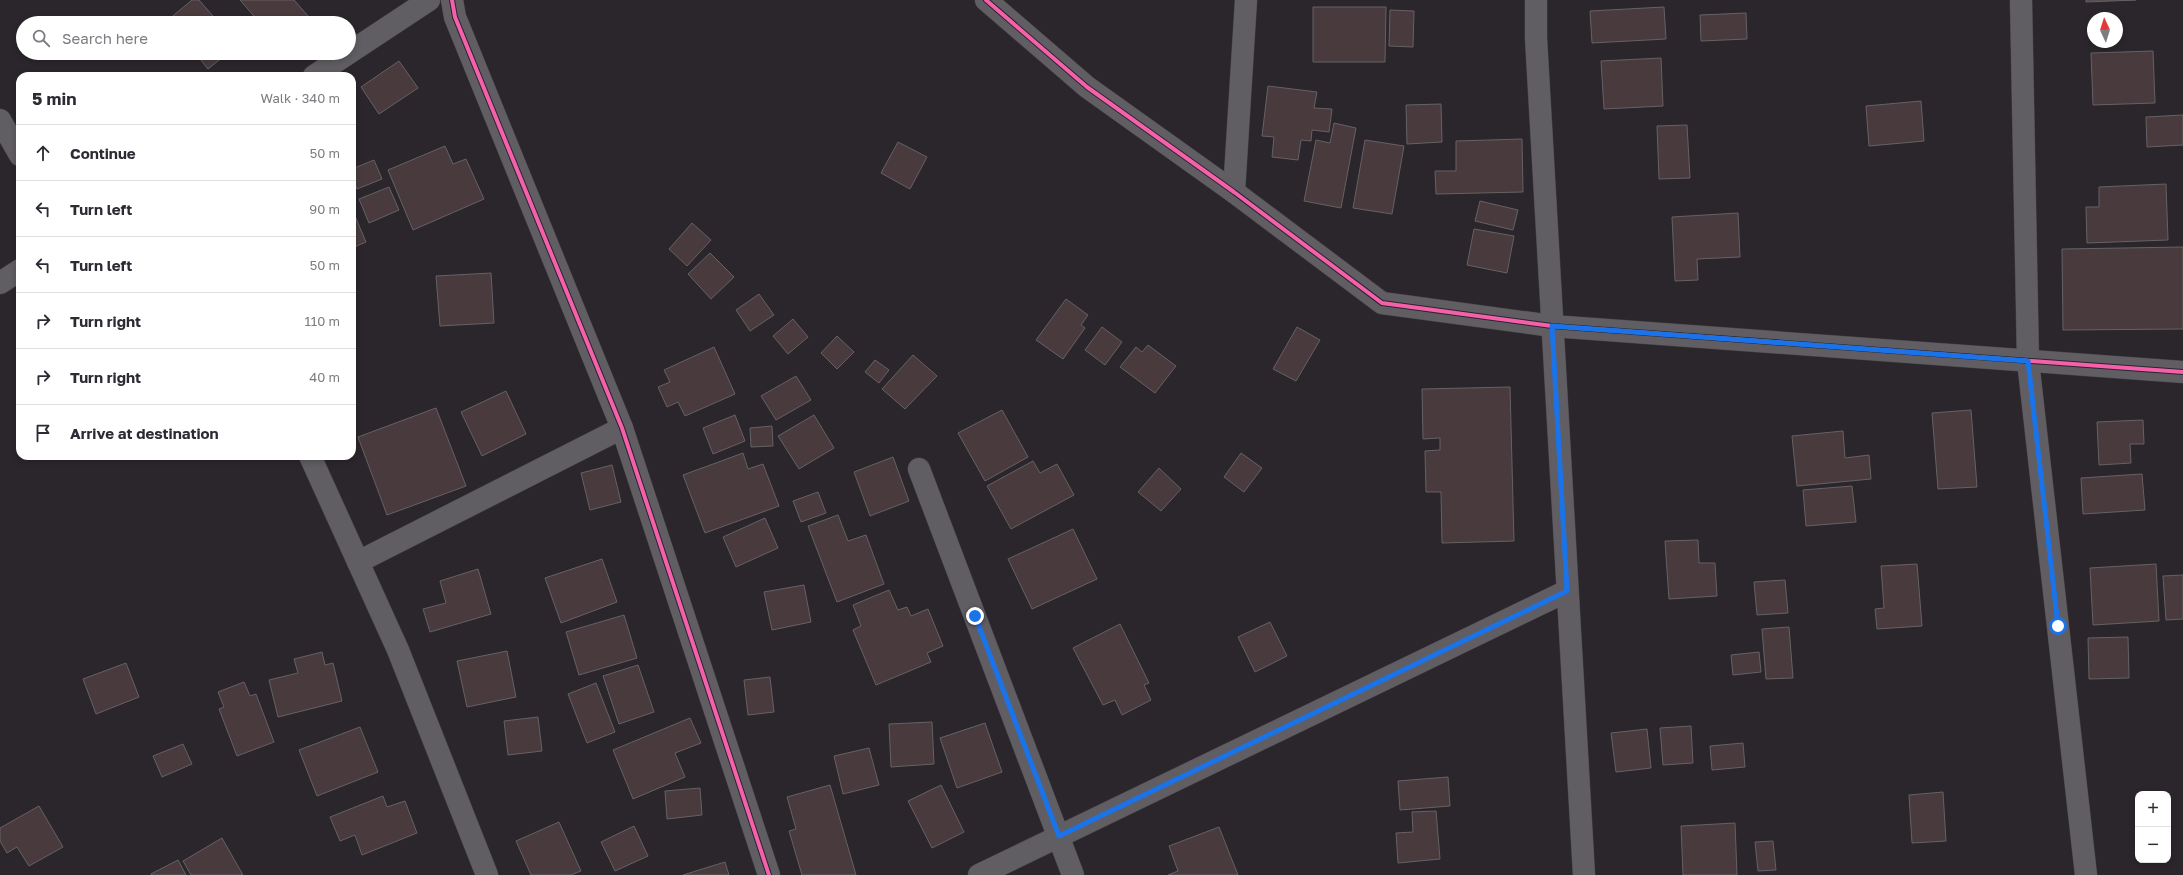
<!DOCTYPE html>
<meta charset="utf-8">
<style>
:root{--surface:#fff;--page:#f7f7f7;--text:#2b2b33;--muted:#7c7c81;--line:#e1e1e2}
body{margin:0;font-family:"Golos Text",sans-serif;background:var(--page);color:var(--text)}
.controls{position:absolute;right:12px;bottom:12px;display:grid;overflow:hidden;border-radius:8px;box-shadow:0 2px 6px #0003}
.controls button{width:36px;height:36px;display:grid;place-items:center;padding:0;border:0;border-bottom:1px solid var(--line);background:var(--surface);color:var(--text);font:20px sans-serif}
.compass{position:absolute;left:2087px;top:12px;width:36px;height:36px;border-radius:50%;background:var(--surface);box-shadow:0 2px 6px #0003;rotate:356deg}
.stop{position:absolute;width:12px;height:12px;margin:-9px;border:3px solid #1a73e8;border-radius:50%;background:#fff}
.stop.end{background:#1a73e8;border-color:#fff;box-shadow:0 1px 4px #0008}
.list{margin:0;padding:0;list-style:none}
h2{display:flex;justify-content:space-between;align-items:center;height:52px;margin:0;padding:0 16px;font-size:17px}
h2 small{font-size:13px;font-weight:400;color:var(--muted)}
.list li{display:grid;grid-template-columns:26px 1fr auto;gap:12px;align-items:center;box-sizing:border-box;height:56px;padding:0 16px;border-top:1px solid var(--line)}
.list b{display:block;font-size:15px;white-space:nowrap}
.list em{font-size:13px;font-style:normal;color:var(--muted)}
.icon{flex:none;width:22px;height:22px;fill:none;stroke:currentColor;stroke-width:2;stroke-linecap:round;stroke-linejoin:round}
.map{position:relative;flex:none;width:2183px;height:875px;overflow:hidden}
.search{position:absolute;background:var(--surface);box-shadow:0 2px 6px #0003;left:16px;top:16px;width:340px;height:44px;display:flex;align-items:center;gap:10px;box-sizing:border-box;padding:0 14px;border-radius:22px;color:var(--muted);font-size:15px}
.panel{position:absolute;background:var(--surface);box-shadow:0 2px 6px #0003;left:16px;top:72px;width:340px;height:388px;border-radius:12px}
.map>svg:first-child{display:block}
.building{fill:#493b3d;stroke:#666164}
.lines{fill:none;stroke-linecap:round;stroke-linejoin:round}
.minor-casing{stroke:#454246;stroke-width:23}
.minor{stroke:#615e63;stroke-width:22}
.cycleway-casing{stroke:#2b242e;stroke-width:6}
.cycleway{stroke:#f560ab;stroke-width:4}
.route{stroke:#1a73e8;stroke-width:5}
</style>
<div class="map">
<svg width="2183" height="875" viewBox="0 0 2183 875">
<rect width="100%" height="100%" fill="#2a262c"/>
<g class="building">
<polygon points="192,0 199,0 219,23 170,23 168,20"/>
<polygon points="240,0 294,0 308,16 301,23 260,23"/>
<polygon points="2086,0 2136,0 2086,2"/>
<polygon points="1313,7 1386,7 1385,62 1313,62"/>
<polygon points="1664,7 1666,39 1592,43 1590,11"/>
<polygon points="1390,10 1414,11 1413,47 1389,46"/>
<polygon points="1746,13 1747,39 1701,41 1700,15"/>
<polygon points="2153,51 2155,103 2093,105 2091,53"/>
<polygon points="195,53 228,53 208,69"/>
<polygon points="1661,58 1663,106 1604,109 1601,61"/>
<polygon points="399,61 418,88 379,114 361,87"/>
<polygon points="1268,86 1317,92 1314,108 1332,109 1329,132 1312,130 1311,141 1301,140 1298,160 1272,157 1274,137 1262,136"/>
<polygon points="1921,101 1924,141 1869,146 1866,106"/>
<polygon points="1441,104 1442,142 1407,144 1406,105"/>
<polygon points="2183,115 2183,145 2147,147 2146,117"/>
<polygon points="1334,123 1356,128 1341,208 1304,201 1316,140 1330,143"/>
<polygon points="1687,125 1690,178 1659,179 1657,126"/>
<polygon points="1522,139 1523,192 1436,194 1435,171 1456,171 1456,141"/>
<polygon points="1365,140 1404,146 1392,214 1353,208"/>
<polygon points="898,142 927,157 910,189 881,173"/>
<polygon points="445,146 453,164 466,159 484,199 413,230 388,170"/>
<polygon points="374,160 382,179 357,189 352,176 352,169"/>
<polygon points="2166,184 2168,240 2087,243 2086,207 2099,207 2099,187"/>
<polygon points="389,187 399,210 369,223 359,199"/>
<polygon points="1480,201 1518,210 1513,230 1475,221"/>
<polygon points="352,209 366,242 352,248"/>
<polygon points="1738,213 1740,257 1697,259 1698,280 1675,281 1672,217"/>
<polygon points="692,223 711,240 687,266 669,249"/>
<polygon points="1474,229 1514,236 1507,273 1467,265"/>
<polygon points="2183,247 2183,329 2063,330 2062,249"/>
<polygon points="710,253 734,277 711,299 688,274"/>
<polygon points="491,273 494,323 440,326 436,276"/>
<polygon points="759,294 774,315 750,331 736,310"/>
<polygon points="1066,299 1088,315 1081,325 1085,328 1063,359 1036,340"/>
<polygon points="793,319 808,337 788,354 773,336"/>
<polygon points="1102,327 1122,342 1105,365 1085,350"/>
<polygon points="1297,327 1320,340 1296,381 1273,369"/>
<polygon points="837,336 854,352 837,369 821,353"/>
<polygon points="1148,345 1176,366 1155,393 1120,367 1136,347 1142,352"/>
<polygon points="714,347 735,394 685,416 678,402 667,407 658,387 670,382 664,370"/>
<polygon points="913,355 937,376 905,409 882,389"/>
<polygon points="875,360 889,370 879,383 865,372"/>
<polygon points="796,376 811,400 776,420 761,396"/>
<polygon points="1510,387 1514,541 1442,543 1441,492 1426,492 1425,451 1440,450 1440,438 1423,439 1422,389"/>
<polygon points="506,391 526,434 482,456 461,412"/>
<polygon points="436,408 466,486 387,515 358,437"/>
<polygon points="1002,410 1028,457 985,481 958,433"/>
<polygon points="1971,410 1977,487 1938,489 1932,413"/>
<polygon points="735,415 745,441 713,454 703,428"/>
<polygon points="814,415 834,448 799,469 778,436"/>
<polygon points="2143,420 2144,444 2130,444 2131,463 2099,465 2097,422"/>
<polygon points="772,426 773,446 751,447 750,428"/>
<polygon points="1843,431 1845,458 1869,455 1871,479 1797,486 1792,436"/>
<polygon points="743,453 748,469 763,464 779,506 705,533 683,475"/>
<polygon points="1241,453 1262,468 1244,492 1224,477"/>
<polygon points="893,457 909,501 870,516 854,472"/>
<polygon points="1033,461 1040,473 1057,464 1074,495 1011,529 987,486"/>
<polygon points="612,465 621,502 590,510 581,473"/>
<polygon points="1159,468 1181,489 1161,511 1138,492"/>
<polygon points="2142,474 2145,510 2083,514 2081,478"/>
<polygon points="1852,486 1856,522 1806,526 1803,490"/>
<polygon points="818,492 826,513 801,522 793,501"/>
<polygon points="838,515 848,541 866,535 884,584 837,602 808,526"/>
<polygon points="765,518 778,548 736,567 723,537"/>
<polygon points="1073,529 1097,579 1032,609 1008,559"/>
<polygon points="1698,540 1699,563 1715,563 1717,596 1669,599 1665,541"/>
<polygon points="602,559 617,602 561,623 545,578"/>
<polygon points="1917,564 1922,626 1877,629 1875,609 1884,608 1881,566"/>
<polygon points="2156,564 2159,621 2093,625 2090,568"/>
<polygon points="478,569 491,614 430,632 423,609 446,603 440,581"/>
<polygon points="2183,575 2183,619 2166,620 2163,576"/>
<polygon points="1785,580 1788,613 1757,615 1754,582"/>
<polygon points="804,585 811,622 772,630 764,592"/>
<polygon points="889,590 898,610 907,607 911,616 928,609 943,646 927,653 931,662 876,685 853,630 861,626 853,605"/>
<polygon points="624,615 637,658 579,675 566,632"/>
<polygon points="1270,622 1287,656 1255,672 1238,637"/>
<polygon points="1120,624 1149,683 1144,685 1151,700 1122,715 1115,700 1103,705 1073,648"/>
<polygon points="1789,627 1793,678 1766,679 1762,629"/>
<polygon points="2128,637 2129,678 2089,679 2088,638"/>
<polygon points="507,651 516,697 467,707 457,661"/>
<polygon points="322,652 325,665 333,663 342,701 278,717 269,680 298,673 294,659"/>
<polygon points="1759,652 1761,672 1733,675 1731,655"/>
<polygon points="126,663 139,697 96,714 83,679"/>
<polygon points="638,665 654,712 619,724 603,676"/>
<polygon points="770,677 774,712 748,715 744,680"/>
<polygon points="244,682 250,696 256,694 274,742 237,756 219,709 224,707 218,692"/>
<polygon points="596,683 615,732 587,743 568,694"/>
<polygon points="538,717 542,751 508,755 504,721"/>
<polygon points="690,718 701,743 675,753 685,777 633,799 613,750"/>
<polygon points="932,722 934,764 891,767 889,724"/>
<polygon points="985,723 1002,772 957,788 940,738"/>
<polygon points="1691,726 1693,763 1663,765 1660,728"/>
<polygon points="360,727 378,772 317,796 299,750"/>
<polygon points="1647,729 1651,768 1616,772 1611,733"/>
<polygon points="1743,743 1745,767 1712,770 1710,746"/>
<polygon points="183,744 192,764 162,777 153,756"/>
<polygon points="869,748 879,785 843,794 834,756"/>
<polygon points="1448,777 1450,806 1400,810 1398,781"/>
<polygon points="830,785 856,875 802,875 789,831 796,829 787,797"/>
<polygon points="941,785 964,832 932,848 908,801"/>
<polygon points="700,788 702,815 667,819 665,791"/>
<polygon points="1943,792 1946,841 1912,843 1909,795"/>
<polygon points="383,796 387,807 405,801 417,833 362,855 355,835 340,841 330,817"/>
<polygon points="39,806 63,847 29,866 17,847 7,853 0,841 0,828"/>
<polygon points="1436,811 1440,859 1398,863 1396,833 1413,832 1412,812"/>
<polygon points="559,822 581,871 571,875 531,875 516,841"/>
<polygon points="1735,823 1737,875 1683,875 1681,826"/>
<polygon points="634,826 648,856 615,871 601,842"/>
<polygon points="1219,827 1238,875 1168,875 1178,871 1169,846"/>
<polygon points="222,838 243,875 191,875 183,861"/>
<polygon points="1773,841 1776,870 1758,871 1755,842"/>
<polygon points="178,860 186,875 151,875 151,874"/>
<polygon points="725,862 729,875 683,875"/>
</g>
<g class="lines">
<defs>
<g id="minor">
<polyline points="452,0 455,17 622,428 769,875"/>
<polyline points="986,0 1087,87 1234,192 1382,303 1552,326 2183,372"/>
<polyline points="1536,0 1536,38 1584,875"/>
<polyline points="2021,0 2028,361 2086,875"/>
<polyline points="314,76 429,0"/>
<polyline points="0,120 20,155"/>
<polyline points="1234,192 1246,0"/>
<polyline points="0,283 20,270"/>
<polyline points="310,456 398,650 487,875"/>
<polyline points="919,469 1073,875"/>
<polyline points="358,562 622,428"/>
<polyline points="979,875 1567,591"/>
</g>
</defs>
<use href="#minor" class="minor-casing"/>
<use href="#minor" class="minor"/>
<defs>
<g id="cycleway">
<polyline points="452,0 455,17 622,428 769,875"/>
<polyline points="986,0 1087,87 1234,192 1382,303 1552,326 2183,372"/>
</g>
</defs>
<use href="#cycleway" class="cycleway-casing"/>
<use href="#cycleway" class="cycleway"/>
</g>
<g class="lines">
<polyline class="route" points="975,616 1059,836 1567,591 1552,326 2028,361 2058,626"/>
</g>
</svg>
<div class="controls">
<button>+</button>
<button>−</button>
</div>
<svg class="compass" viewBox="-18 -18 36 36"><path d="M0-13l5 13h-10z" fill="#e53935"/><path d="M0 13l5-13h-10z" fill="#7c7c81"/></svg>
<div class="stop" style="left:2058px;top:626px"></div>
<div class="stop end" style="left:975px;top:616px"></div>
<div class="search"><svg class="icon" aria-label="search" viewBox="0 0 24 24"><circle cx="10" cy="10" r="6"/><path d="M15 15l6 6"/></svg>Search here</div>
<section class="panel">
<h2>5 min<small>Walk · 340 m</small></h2>
<ul class="list">
<li><svg class="icon" aria-label="ahead" viewBox="0 0 24 24"><path d="M12 20V5M6 11l6-6 6 6"/></svg><div><b>Continue</b></div><em>50 m</em></li>
<li><svg class="icon" aria-label="left" viewBox="0 0 24 24"><path d="M17 20v-9H6M10 6l-5 5 5 5"/></svg><div><b>Turn left</b></div><em>90 m</em></li>
<li><svg class="icon" aria-label="left" viewBox="0 0 24 24"><path d="M17 20v-9H6M10 6l-5 5 5 5"/></svg><div><b>Turn left</b></div><em>50 m</em></li>
<li><svg class="icon" aria-label="right" viewBox="0 0 24 24"><path d="M7 20v-9h11M14 6l5 5-5 5"/></svg><div><b>Turn right</b></div><em>110 m</em></li>
<li><svg class="icon" aria-label="right" viewBox="0 0 24 24"><path d="M7 20v-9h11M14 6l5 5-5 5"/></svg><div><b>Turn right</b></div><em>40 m</em></li>
<li><svg class="icon" aria-label="arrive" viewBox="0 0 24 24"><path d="M6 21V4h12l-3 4 3 4H6"/></svg><div><b>Arrive at destination</b></div></li>
</ul>
</section>
</div>
